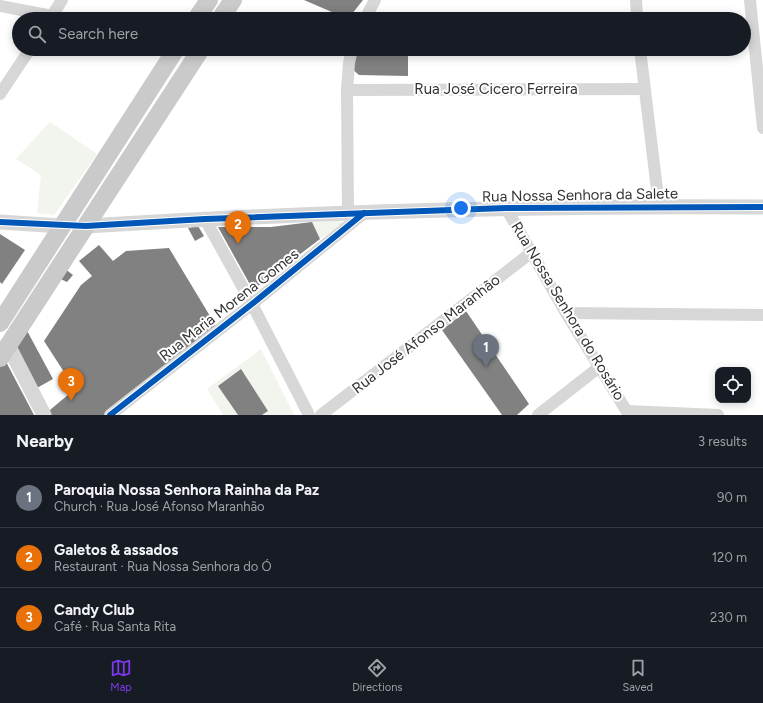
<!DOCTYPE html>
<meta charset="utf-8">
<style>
:root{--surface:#171b24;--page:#242831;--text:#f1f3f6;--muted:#9ea1a6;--line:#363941;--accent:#7c3aed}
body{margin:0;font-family:Figtree,sans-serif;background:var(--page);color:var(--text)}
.controls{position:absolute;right:12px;bottom:12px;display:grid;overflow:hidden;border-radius:8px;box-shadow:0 2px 10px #0003}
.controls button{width:36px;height:36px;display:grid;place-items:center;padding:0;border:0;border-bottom:1px solid var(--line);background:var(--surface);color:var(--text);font:20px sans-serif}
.you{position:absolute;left:461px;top:208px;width:14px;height:14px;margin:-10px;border:3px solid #fff;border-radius:50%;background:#1a73e8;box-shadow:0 0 0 6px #1a73e833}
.badge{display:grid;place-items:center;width:26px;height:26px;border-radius:50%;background:var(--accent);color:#fff;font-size:13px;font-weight:700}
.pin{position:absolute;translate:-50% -33px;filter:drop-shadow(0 1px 2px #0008)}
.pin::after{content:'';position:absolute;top:21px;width:14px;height:12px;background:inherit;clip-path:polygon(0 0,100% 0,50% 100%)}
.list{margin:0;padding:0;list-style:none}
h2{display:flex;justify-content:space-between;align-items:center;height:52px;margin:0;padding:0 16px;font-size:17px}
h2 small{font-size:13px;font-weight:400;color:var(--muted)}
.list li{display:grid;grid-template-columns:26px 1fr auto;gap:12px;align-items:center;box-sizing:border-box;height:60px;padding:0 16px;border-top:1px solid var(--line)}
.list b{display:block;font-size:15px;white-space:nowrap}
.list p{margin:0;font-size:13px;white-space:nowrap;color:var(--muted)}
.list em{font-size:13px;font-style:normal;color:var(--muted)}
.icon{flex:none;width:22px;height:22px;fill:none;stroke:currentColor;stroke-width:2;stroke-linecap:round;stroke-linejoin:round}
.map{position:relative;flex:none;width:763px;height:415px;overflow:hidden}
.search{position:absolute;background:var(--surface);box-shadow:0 2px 10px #0003;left:12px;right:12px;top:12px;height:44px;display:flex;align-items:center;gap:10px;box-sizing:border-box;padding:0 14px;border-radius:22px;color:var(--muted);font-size:15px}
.sheet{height:232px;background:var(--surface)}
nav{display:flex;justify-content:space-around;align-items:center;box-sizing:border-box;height:56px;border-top:1px solid var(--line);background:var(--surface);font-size:11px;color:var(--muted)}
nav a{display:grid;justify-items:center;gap:2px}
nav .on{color:var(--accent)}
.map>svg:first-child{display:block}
.green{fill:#f1f5ed}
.building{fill:#818181}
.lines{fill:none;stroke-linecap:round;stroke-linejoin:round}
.minor{stroke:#d7d7d7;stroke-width:12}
.tertiary{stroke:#d7d7d7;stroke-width:15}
.primary{stroke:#cacaca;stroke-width:18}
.cycleway-casing{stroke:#fff;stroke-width:8}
.cycleway{stroke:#0057b8;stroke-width:6}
.labels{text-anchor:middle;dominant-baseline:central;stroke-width:4;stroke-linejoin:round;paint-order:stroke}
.street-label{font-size:15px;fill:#333;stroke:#fff}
</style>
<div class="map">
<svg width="763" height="415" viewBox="0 0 763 415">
<rect width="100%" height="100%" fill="#fff"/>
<g class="green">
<polygon points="50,122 97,154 54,215 37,213 41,175 16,159"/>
<polygon points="339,221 343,222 343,224 320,239 312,222"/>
<polygon points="261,349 294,415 223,415 207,389"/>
</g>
<g class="building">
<polygon points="304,0 363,0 348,19"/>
<polygon points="356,49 408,49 408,76 359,75 352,69"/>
<polygon points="312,222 320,239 253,290 218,227 271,227"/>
<polygon points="198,226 204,236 195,241 188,228"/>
<polygon points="0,234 25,250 2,284 0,282"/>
<polygon points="99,245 113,261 126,251 169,248 219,331 110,415 44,415 75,389 44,341 81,285 92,276 79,261"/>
<polygon points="60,265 73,275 67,282 54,276"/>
<polygon points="466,311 529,404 517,415 502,415 442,330"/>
<polygon points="25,327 53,379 35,389 15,345"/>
<polygon points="4,358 34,415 0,415 0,365"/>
<polygon points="241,369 268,411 262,415 238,415 218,386"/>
</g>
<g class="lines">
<g class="minor">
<polyline points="636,0 637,19"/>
<polyline points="750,0 763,128"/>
<polyline points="0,6 52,16"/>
<polyline points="50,19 62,0"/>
<polyline points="365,19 375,0"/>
<polyline points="640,49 659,206"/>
<polyline points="347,90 644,89"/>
<polyline points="0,94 30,49"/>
<polyline points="506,208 566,313 629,415"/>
<polyline points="348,214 347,90 349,63 352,49"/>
<polyline points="205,219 252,304 309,415"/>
<polyline points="566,313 763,315"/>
<polyline points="627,411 718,415"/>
<polyline points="110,415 252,304 364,213"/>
<polyline points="321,415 532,252"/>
<polyline points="538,415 598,368"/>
</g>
<g class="tertiary">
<polyline points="0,222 61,226"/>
<path d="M 86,226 C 311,212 537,205 763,207"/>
<polyline points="8,345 44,415"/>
</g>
<g class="primary">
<polyline points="196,19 209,0"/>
<polyline points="220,19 233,0"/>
<polyline points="0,323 176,49"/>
<polyline points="0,358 201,49"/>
</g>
<defs>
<g id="cycleway">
<polyline points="0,222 86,226 205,219 506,208 763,207"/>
<polyline points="110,415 252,304 364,213"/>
</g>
</defs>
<use href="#cycleway" class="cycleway-casing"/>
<use href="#cycleway" class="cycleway"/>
</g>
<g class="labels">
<g class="street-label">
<text x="496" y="89">Rua José Cicero Ferreira</text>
<text transform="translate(580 195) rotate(-1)">Rua Nossa Senhora da Salete</text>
<text transform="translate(229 305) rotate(-38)">Rua Maria Morena Gomes</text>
<text transform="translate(568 311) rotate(59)">Rua Nossa Senhora do Rosário</text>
<text transform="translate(426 334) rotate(-38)">Rua José Afonso Maranhão</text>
</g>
</g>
</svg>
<div class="controls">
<button><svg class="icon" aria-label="locate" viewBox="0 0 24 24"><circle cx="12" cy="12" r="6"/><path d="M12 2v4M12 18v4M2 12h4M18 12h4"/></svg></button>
</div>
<div class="you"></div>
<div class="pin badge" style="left:486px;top:367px;background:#6b7280">1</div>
<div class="pin badge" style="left:238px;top:244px;background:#e8710a">2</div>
<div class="pin badge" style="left:71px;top:401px;background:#e8710a">3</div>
<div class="search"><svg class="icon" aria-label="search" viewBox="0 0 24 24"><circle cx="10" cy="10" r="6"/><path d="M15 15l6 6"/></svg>Search here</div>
</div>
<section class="sheet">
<h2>Nearby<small>3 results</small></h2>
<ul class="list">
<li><span class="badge" style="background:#6b7280">1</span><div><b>Paroquia Nossa Senhora Rainha da Paz</b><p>Church · Rua José Afonso Maranhão</p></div><em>90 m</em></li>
<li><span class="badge" style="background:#e8710a">2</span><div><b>Galetos &amp; assados</b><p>Restaurant · Rua Nossa Senhora do Ó</p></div><em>120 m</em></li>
<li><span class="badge" style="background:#e8710a">3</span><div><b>Candy Club</b><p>Café · Rua Santa Rita</p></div><em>230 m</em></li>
</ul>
</section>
<nav>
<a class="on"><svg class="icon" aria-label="map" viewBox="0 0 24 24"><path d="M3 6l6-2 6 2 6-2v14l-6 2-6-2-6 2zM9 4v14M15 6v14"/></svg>Map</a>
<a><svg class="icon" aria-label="directions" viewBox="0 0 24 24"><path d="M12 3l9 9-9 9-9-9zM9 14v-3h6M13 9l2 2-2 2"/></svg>Directions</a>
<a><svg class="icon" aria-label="saved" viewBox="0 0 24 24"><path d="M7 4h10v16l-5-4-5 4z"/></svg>Saved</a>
</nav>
